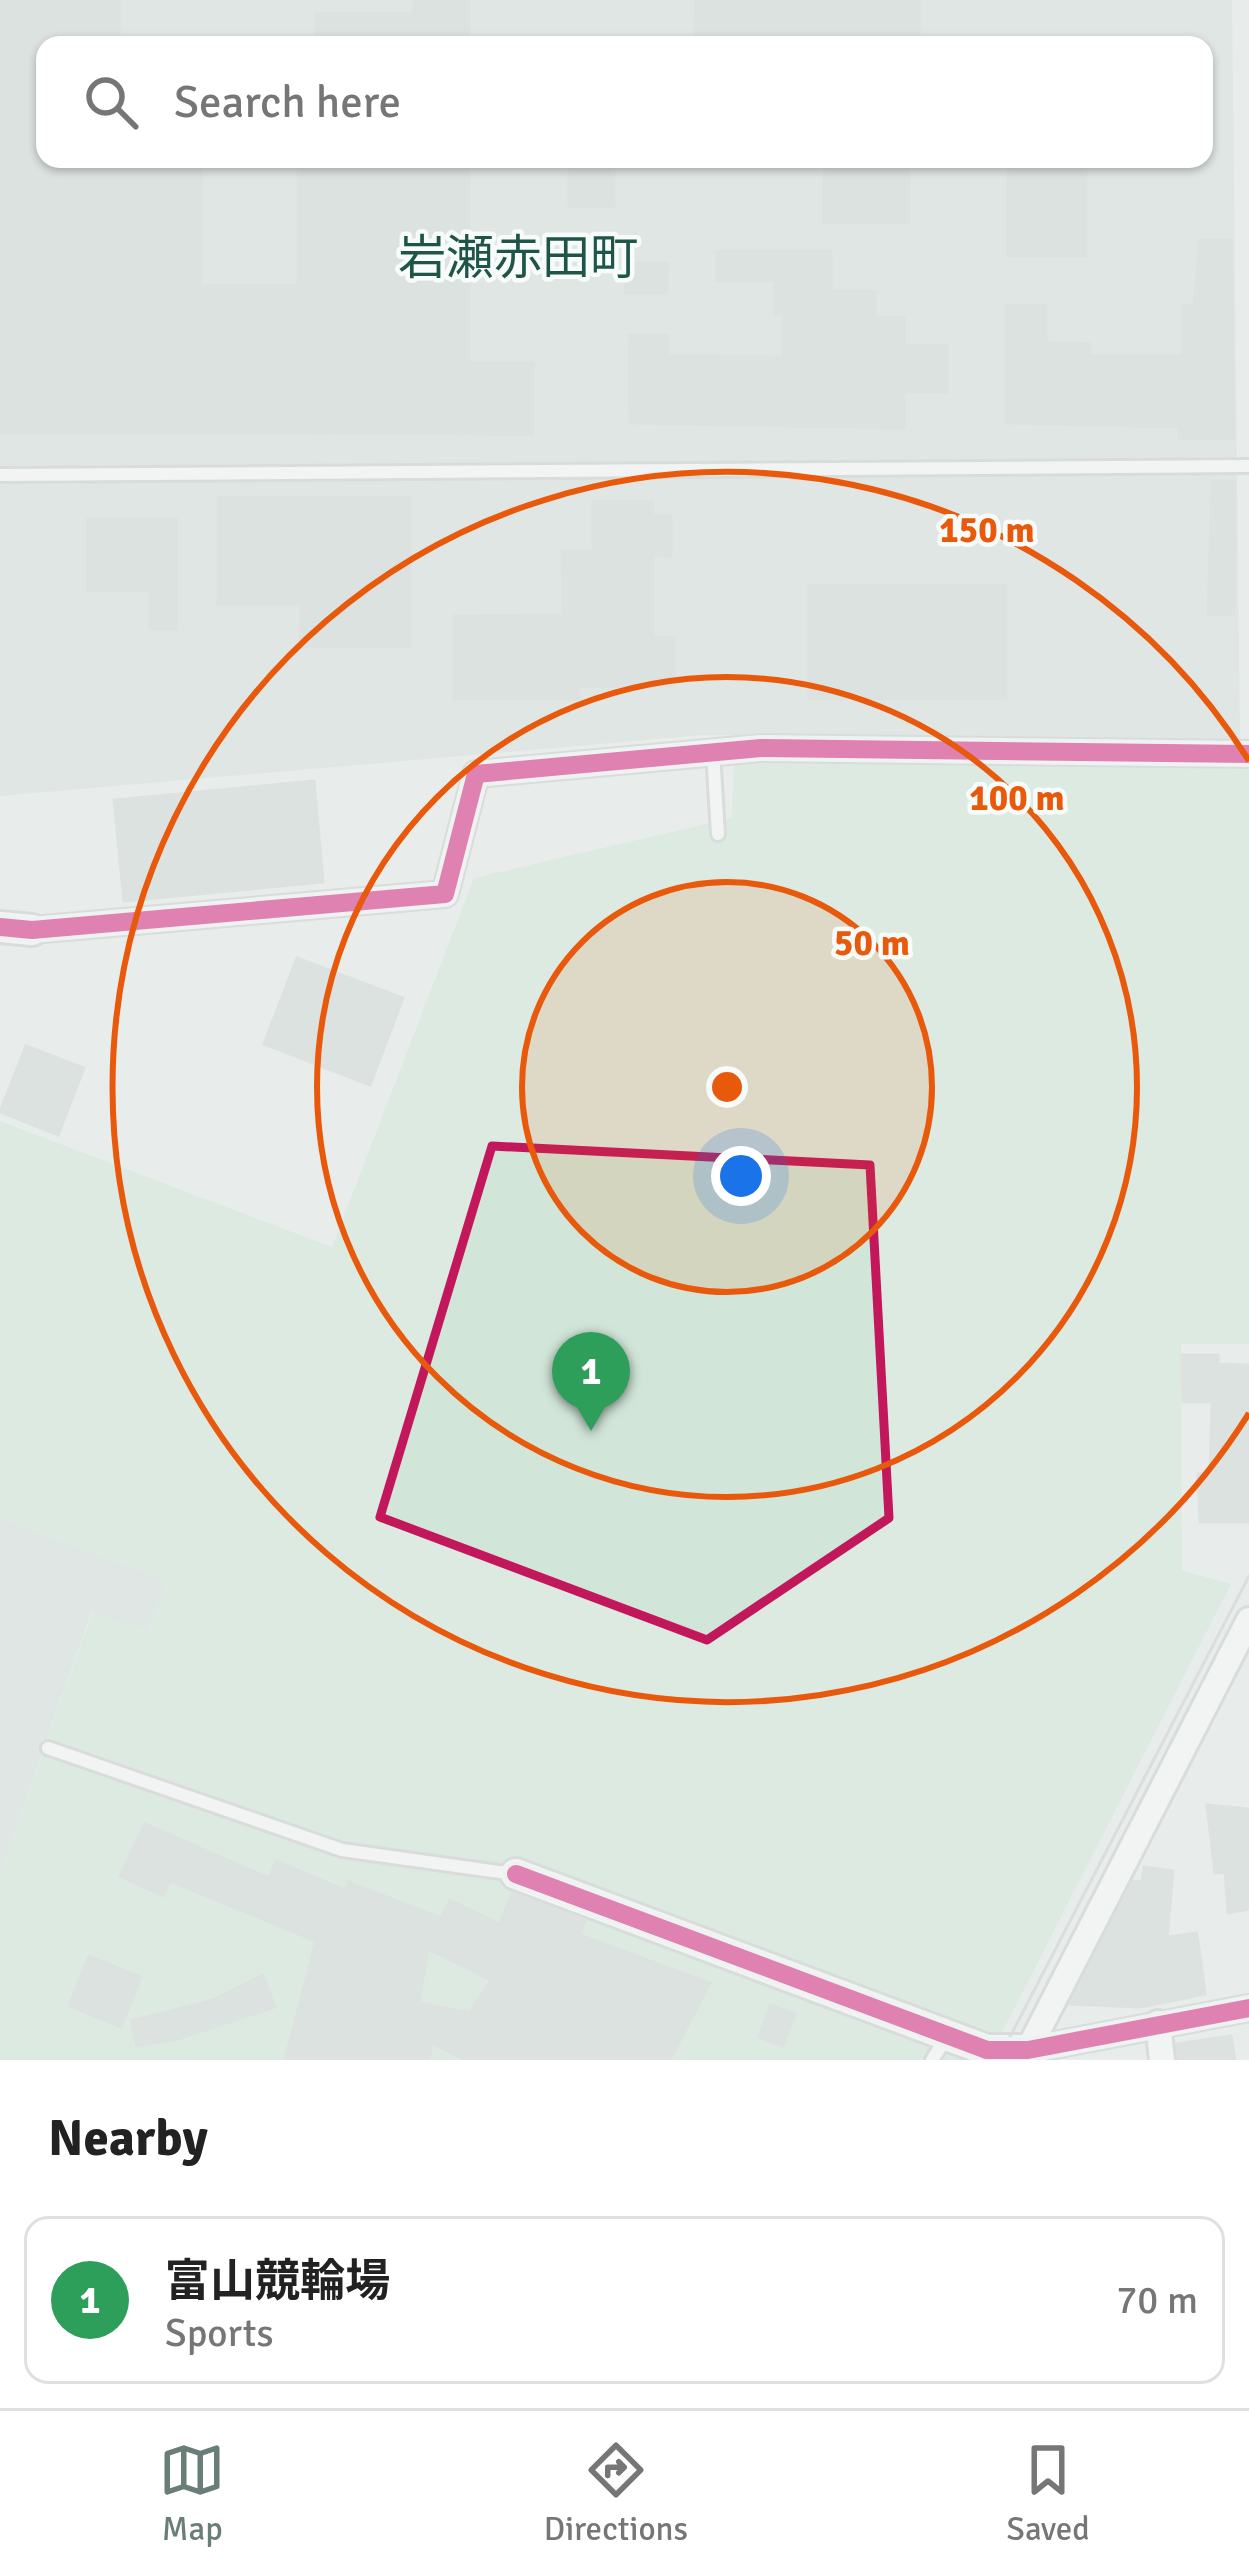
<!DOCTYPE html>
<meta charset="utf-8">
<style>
:root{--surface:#fff;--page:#f6f6f6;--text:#222;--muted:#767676;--line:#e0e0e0;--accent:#697e78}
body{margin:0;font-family:Signika,"Noto Sans JP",sans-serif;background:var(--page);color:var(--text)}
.you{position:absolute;left:741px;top:1176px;width:42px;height:42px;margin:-30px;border:9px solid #fff;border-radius:50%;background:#1a73e8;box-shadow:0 0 0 18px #1a73e833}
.badge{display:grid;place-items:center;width:78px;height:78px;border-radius:50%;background:var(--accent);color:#fff;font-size:39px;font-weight:700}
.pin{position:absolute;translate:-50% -99px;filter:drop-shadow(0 3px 6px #0008)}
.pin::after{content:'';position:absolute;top:63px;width:42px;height:36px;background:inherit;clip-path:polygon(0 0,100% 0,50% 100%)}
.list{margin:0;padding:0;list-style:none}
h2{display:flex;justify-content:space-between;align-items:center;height:156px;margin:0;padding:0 48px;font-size:51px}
h2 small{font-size:39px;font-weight:400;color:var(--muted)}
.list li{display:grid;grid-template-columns:78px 1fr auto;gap:36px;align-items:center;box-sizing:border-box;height:168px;margin:0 24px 24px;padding:0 24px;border:3px solid var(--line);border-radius:24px}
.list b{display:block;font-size:45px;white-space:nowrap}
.list p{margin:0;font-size:39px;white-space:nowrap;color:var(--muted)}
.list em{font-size:39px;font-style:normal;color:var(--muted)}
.icon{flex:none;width:66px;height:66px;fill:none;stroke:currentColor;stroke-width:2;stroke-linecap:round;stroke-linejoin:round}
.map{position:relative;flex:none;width:1249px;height:2060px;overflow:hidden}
.search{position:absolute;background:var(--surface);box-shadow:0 3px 9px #0004;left:36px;right:36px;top:36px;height:132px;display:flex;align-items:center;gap:30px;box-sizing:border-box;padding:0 42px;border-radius:24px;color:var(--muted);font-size:45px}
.sheet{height:348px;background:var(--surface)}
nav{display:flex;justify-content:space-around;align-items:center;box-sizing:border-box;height:168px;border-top:3px solid var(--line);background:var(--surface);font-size:33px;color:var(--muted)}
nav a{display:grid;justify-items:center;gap:6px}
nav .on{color:var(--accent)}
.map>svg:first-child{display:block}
.built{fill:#d6dedb;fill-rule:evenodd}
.green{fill:#d1e6d8}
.building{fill:#cfd4d2;stroke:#d1d6d4;stroke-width:3;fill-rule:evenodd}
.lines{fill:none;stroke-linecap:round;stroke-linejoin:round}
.service-casing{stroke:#c5cac8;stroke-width:18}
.minor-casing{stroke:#c5cac8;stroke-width:30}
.tertiary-casing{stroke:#c5cac8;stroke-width:36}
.service{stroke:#fcfcfc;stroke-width:12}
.minor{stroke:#fcfcfc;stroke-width:24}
.tertiary{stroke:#fcfcfc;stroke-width:30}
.tram{stroke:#c9cdcc;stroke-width:3}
.cycleway-casing{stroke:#f7fbf9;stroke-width:26}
.cycleway{stroke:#d6006c;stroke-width:18}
.marked{fill:none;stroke:#c2185b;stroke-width:9;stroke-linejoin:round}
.ring{fill:none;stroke:#e8590c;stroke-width:6}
.labels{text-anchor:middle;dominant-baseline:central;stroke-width:9;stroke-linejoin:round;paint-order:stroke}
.neighbourhood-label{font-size:48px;fill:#1f5548;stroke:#f7fbf9}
.centre{fill:#e8590c;stroke:#f7fbf9;stroke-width:6}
.ring-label{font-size:36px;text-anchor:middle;font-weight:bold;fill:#e8590c;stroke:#f7fbf9;stroke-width:9;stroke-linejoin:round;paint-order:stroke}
</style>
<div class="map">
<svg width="1249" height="2060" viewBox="0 0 1249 2060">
<rect width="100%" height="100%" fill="#e8edeb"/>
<g class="built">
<path d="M 0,0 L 1232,0 L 1240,742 L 704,735 L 0,796 ZM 45,45 L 1204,45 L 1204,159 L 45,159 Z"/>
<polygon points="0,1518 168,1581 148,1631 91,1613 0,1874"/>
</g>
<polygon class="green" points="734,759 1249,768 1249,1344 1181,1344 1182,1570 1231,1584 988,2060 0,2060 0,1874 92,1613 148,1631 168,1581 0,1518 0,1121 332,1247 474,878 732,818"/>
<g class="building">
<polygon points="0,0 119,0 119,45 45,45 45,159 201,159 201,286 298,285 298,159 469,159 469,363 533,363 533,434 0,433"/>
<polygon points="414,0 469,0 469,45 316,45 316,14 414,14"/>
<polygon points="696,0 919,0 919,45 695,45"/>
<rect x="569" y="159" width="45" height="47"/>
<rect x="1008" y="159" width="78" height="97"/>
<rect x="824" y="160" width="85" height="63"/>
<polygon points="1200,240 1231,240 1234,439 1179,439 1179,427 1006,423 1006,305 1046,305 1046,342 1090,344 1090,356 1183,356 1183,305 1194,305"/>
<polygon points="717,251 831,251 831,291 875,291 875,318 904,318 904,346 947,345 947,392 904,392 904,428 630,423 629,335 668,335 668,356 783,357 783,314 775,314 775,281 717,281"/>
<polygon points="625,263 668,263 667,293 625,293"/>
<polygon points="1212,481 1235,481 1234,614 1208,614"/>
<polygon points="218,497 410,497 410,647 300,647 301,604 218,604"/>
<polygon points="593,502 653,502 653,516 671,516 671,556 653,555 653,638 674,638 674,686 579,687 579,699 454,699 454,616 563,615 562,551 593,551"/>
<polygon points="88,519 176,519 176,629 150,629 150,590 88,590"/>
<polygon points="809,585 1006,585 1006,698 809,699"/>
<polygon points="314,781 323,882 124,901 114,800"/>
<polygon points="297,958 403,998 370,1085 264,1044"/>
<polygon points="26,1046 84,1068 58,1135 0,1112"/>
<polygon points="1182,1355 1218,1355 1218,1364 1249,1365 1249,1522 1200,1522 1198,1474 1210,1474 1212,1402 1183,1402"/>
<polygon points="1207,1805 1249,1809 1249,1909 1228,1913 1225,1872 1215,1873"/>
<path d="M 145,1824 L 269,1878 L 276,1861 L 345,1890 L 348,1882 L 441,1918 L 450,1900 L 500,1924 L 512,1893 L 585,1921 L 580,1935 L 710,1983 L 670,2060 L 465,2060 L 432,2043 L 429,2060 L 285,2060 L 316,1941 L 170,1881 L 163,1896 L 120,1876 ZM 428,1949 L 491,1980 L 470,2013 L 419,2003 Z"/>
<polygon points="1144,1867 1173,1871 1167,1937 1197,1933 1205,1994 1141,2007 1070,2004 1133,1881 1142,1882"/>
<polygon points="89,1956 141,1977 121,2027 69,2006"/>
<polygon points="263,1975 275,2007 178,2039 137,2046 131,2021 213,2000"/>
<polygon points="770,2005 795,2014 783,2046 759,2037"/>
<polygon points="1231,2036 1235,2060 1178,2060 1177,2044"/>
</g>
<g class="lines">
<defs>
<g id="service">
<polyline points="0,475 1249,466"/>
<polyline points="713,752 718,834"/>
<polyline points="48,1748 342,1850 514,1874"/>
<polyline points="932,2060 947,2037"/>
</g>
<g id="minor">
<polyline points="32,930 445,894 476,774 761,748 1249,754"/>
<polyline points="1158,2023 1162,2060"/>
<polyline points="1028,2050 1249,2008"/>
<polyline points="1023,2060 1249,1620"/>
</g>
<g id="tertiary">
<polyline points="0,927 32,930"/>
<polyline points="516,1874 987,2050 1028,2050"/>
</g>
</defs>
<use href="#service" class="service-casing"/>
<use href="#minor" class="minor-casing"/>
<use href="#tertiary" class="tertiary-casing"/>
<use href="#service" class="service"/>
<use href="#minor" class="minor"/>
<use href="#tertiary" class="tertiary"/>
<polyline class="tram" points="998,2060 1249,1576"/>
<defs>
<g id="cycleway">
<polyline points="0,927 32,930 445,894 476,774 761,748 1249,754"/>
<polyline points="516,1874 987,2050 1028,2050 1249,2008"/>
</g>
</defs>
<use href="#cycleway" class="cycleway-casing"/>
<use href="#cycleway" class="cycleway"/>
</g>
<path d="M0 0H1249V2060H0ZM 492,1146 L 870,1165 L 889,1518 L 707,1640 L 380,1517 Z" fill="#e8edeb" fill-opacity=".55" fill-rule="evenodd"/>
<path class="marked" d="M 492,1146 L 870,1165 L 889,1518 L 707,1640 L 380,1517 Z"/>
<circle cx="727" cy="1087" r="205" fill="#e8590c" fill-opacity=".12"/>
<g class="ring">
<circle cx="727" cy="1087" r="205"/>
<circle cx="727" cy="1087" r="410"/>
<path d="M1249 1413A615 615 0 1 1 1249 761"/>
</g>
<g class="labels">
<g class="neighbourhood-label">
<text x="518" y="258">岩瀬赤田町</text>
</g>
</g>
<circle cx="727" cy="1087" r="18" class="centre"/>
<g class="ring-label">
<text x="987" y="542">150 m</text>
<text x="1017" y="810">100 m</text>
<text x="872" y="955">50 m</text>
</g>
</svg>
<div class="you"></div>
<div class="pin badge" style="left:591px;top:1431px;background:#2e9e5b">1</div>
<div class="search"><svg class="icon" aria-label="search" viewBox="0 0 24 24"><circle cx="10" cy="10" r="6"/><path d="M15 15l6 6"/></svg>Search here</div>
</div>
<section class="sheet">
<h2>Nearby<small></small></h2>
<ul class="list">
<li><span class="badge" style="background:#2e9e5b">1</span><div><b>富山競輪場</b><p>Sports</p></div><em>70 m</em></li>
</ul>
</section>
<nav>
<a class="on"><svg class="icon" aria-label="map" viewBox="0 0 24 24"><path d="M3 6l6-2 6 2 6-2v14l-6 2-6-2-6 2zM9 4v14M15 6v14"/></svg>Map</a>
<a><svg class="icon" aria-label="directions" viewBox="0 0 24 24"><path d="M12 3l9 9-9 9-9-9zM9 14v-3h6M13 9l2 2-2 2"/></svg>Directions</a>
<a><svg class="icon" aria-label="saved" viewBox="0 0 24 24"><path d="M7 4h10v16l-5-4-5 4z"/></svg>Saved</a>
</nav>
